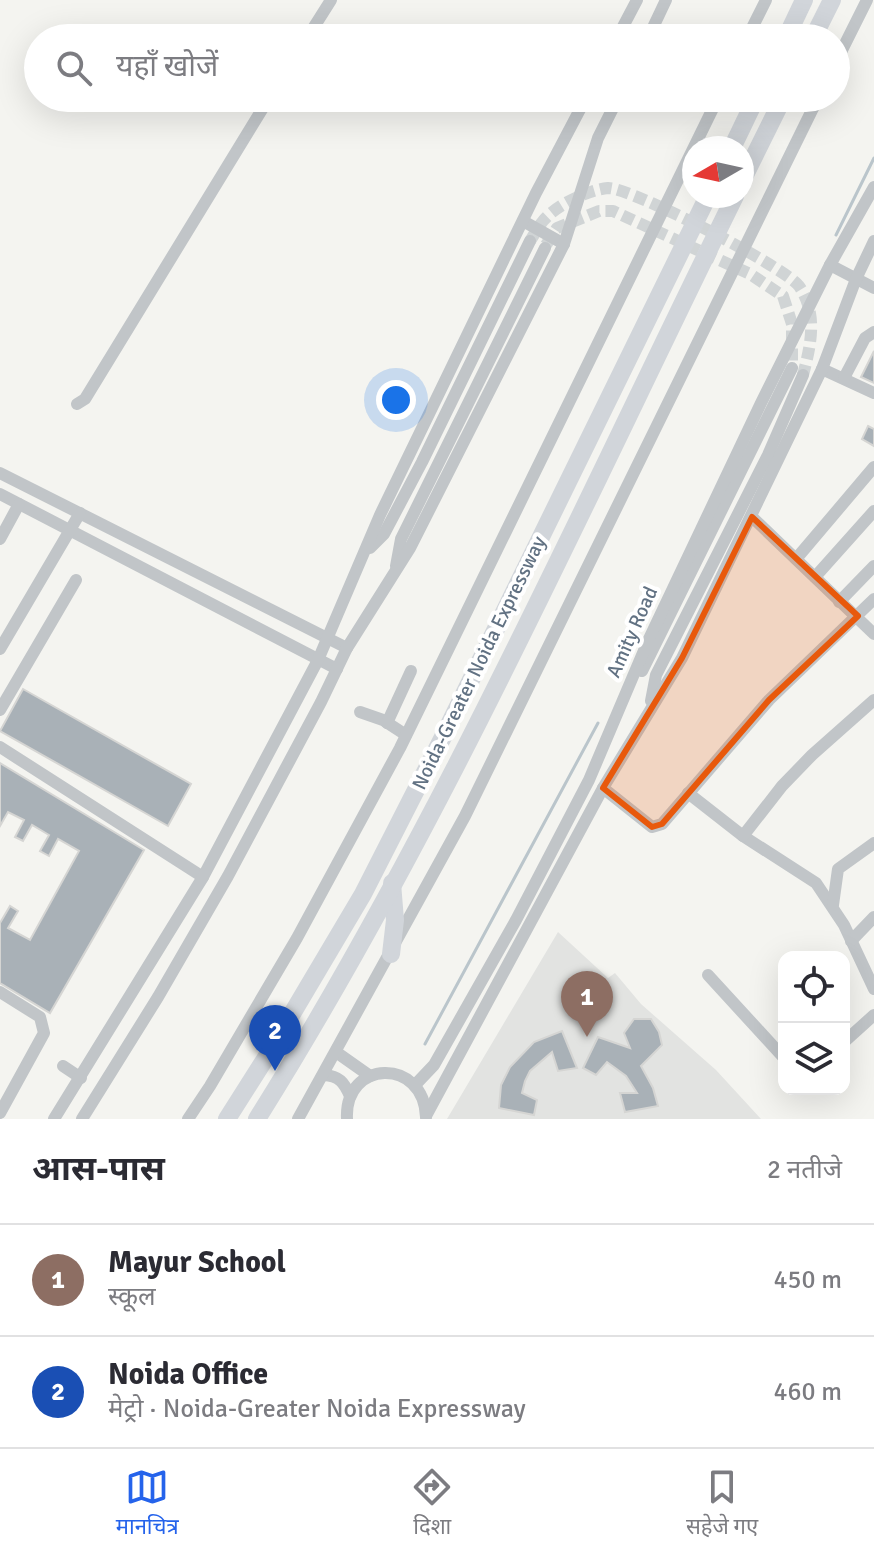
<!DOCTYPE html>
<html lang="hi">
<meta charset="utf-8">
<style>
:root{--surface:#fff;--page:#f2f2f3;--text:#2b2b33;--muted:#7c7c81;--line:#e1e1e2;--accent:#2563eb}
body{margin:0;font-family:Signika,"Noto Sans Devanagari",sans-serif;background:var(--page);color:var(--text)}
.controls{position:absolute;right:24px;bottom:24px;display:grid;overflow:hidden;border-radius:16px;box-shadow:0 8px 32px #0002}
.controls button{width:72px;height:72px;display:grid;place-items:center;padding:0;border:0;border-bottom:2px solid var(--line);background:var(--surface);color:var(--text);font:40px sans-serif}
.compass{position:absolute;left:682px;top:136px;width:72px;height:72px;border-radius:50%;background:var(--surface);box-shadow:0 8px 32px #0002;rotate:261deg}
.you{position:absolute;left:396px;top:400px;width:28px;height:28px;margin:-20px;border:6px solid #fff;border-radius:50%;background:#1a73e8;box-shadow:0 0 0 12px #1a73e833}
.badge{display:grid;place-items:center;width:52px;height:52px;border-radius:50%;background:var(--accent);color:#fff;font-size:26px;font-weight:700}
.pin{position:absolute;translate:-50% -66px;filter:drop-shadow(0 2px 4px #0008)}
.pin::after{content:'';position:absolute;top:42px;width:28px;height:24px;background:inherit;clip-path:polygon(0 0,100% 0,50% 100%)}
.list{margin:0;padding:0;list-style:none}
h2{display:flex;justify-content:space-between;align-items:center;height:104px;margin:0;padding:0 32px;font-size:34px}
h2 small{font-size:26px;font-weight:400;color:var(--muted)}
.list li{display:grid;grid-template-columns:52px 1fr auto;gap:24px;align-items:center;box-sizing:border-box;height:112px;padding:0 32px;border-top:2px solid var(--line)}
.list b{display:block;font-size:30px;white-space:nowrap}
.list p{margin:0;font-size:26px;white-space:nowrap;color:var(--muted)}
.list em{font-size:26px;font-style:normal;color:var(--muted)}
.icon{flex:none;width:44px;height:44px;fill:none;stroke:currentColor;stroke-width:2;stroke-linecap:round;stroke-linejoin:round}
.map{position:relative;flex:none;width:874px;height:1119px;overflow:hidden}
.search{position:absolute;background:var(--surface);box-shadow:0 8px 32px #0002;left:24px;right:24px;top:24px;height:88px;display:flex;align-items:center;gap:20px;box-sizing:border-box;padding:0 28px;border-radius:44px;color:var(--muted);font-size:30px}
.sheet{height:328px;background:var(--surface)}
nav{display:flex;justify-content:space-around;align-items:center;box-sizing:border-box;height:112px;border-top:2px solid var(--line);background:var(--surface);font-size:22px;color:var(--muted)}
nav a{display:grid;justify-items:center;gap:4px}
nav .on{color:var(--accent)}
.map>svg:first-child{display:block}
.built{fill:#e2e3e1}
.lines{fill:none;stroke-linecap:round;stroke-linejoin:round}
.stream{stroke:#bac5cb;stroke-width:3}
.building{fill:#a9b1b7;stroke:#d5d5d3;stroke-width:2}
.minor-tunnel{stroke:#d0d4d5;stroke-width:12;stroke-dasharray:12 6;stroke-linecap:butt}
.minor{stroke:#c1c5c8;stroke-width:12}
.highway{stroke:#d1d5da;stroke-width:18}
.marked{fill:#e8590c;fill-opacity:0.2;stroke:#e8590c;stroke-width:6;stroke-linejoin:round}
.labels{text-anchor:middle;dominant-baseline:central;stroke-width:8;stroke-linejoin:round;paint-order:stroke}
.street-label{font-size:20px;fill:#627283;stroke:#fff}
</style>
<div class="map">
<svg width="874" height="1119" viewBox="0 0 874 1119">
<rect width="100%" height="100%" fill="#f4f4f0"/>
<polygon class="built" points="558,932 608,978 615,973 641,1004 716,1070 761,1119 447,1119"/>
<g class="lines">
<g class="stream">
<polyline points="836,235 874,158"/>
<polyline points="425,1044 598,723"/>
</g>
</g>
<g class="building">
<polygon points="874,351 874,383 861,377"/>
<polygon points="868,426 874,429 874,446 862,439"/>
<polygon points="23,689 191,784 168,826 0,731"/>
<polygon points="0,763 144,850 50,1013 0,983 0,923 10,906 18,911 8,928 30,940 79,851 58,839 49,856 40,851 49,835 32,825 23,841 15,837 24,820 8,812 0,826"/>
<polygon points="634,1019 651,1019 659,1032 662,1045 641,1066 653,1088 658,1106 625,1112 620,1093 637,1093 626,1076 607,1062 596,1075 583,1068 598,1037 630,1048 624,1033"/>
<polygon points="562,1031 577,1068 558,1071 552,1052 530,1071 525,1081 522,1093 537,1100 534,1115 499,1108 501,1085 510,1067 534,1042"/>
</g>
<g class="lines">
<g class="minor-tunnel">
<path d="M 530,241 C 534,235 538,227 543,221 C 556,205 588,190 608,188 C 630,187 785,267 799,286 C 818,314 811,344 803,375"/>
<polyline points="546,245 557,228 599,211 613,211 750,274 783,296 792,324 792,368"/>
</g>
<g class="minor">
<polyline points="307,38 331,0"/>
<polyline points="617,38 637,0"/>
<polyline points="648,38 666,0"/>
<polyline points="747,38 766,0"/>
<polyline points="836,62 867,0"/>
<polyline points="523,221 564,244"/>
<polyline points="830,265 874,288"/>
<polyline points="822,369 874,393"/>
<polyline points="844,378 865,338 874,332"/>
<polyline points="77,404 85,399 269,98"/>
<polyline points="0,473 347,648"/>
<polyline points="0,494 337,669"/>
<polyline points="752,517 874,634"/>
<polyline points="0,539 19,504"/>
<polyline points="370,548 384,534 422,462 530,241"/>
<polyline points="796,559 874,467"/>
<polyline points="396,566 401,539 545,248"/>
<polyline points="815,577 874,511"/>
<polyline points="839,602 874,566"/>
<polyline points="0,649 80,513"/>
<polyline points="642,671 792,368"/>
<polyline points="651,701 656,675 768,455 803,375"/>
<polyline points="0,710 76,580"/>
<polyline points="360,712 383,720 406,735"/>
<polyline points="387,723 411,671"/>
<polyline points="0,747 203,877"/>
<polyline points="603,788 652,827 662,824 769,700 874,599"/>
<polyline points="688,793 743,836 816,883 844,925 874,989"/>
<polyline points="743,836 782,786 812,755 874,700"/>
<polyline points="833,905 838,869 874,843"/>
<polyline points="851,941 874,917"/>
<polyline points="708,975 784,1058"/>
<polyline points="0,992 40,1017 44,1033 0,1113"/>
<polyline points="844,1042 874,1015"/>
<polyline points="336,1052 370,1076"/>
<polyline points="63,1066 81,1078"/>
<path d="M 324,1075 C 339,1076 344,1082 350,1096"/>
<polyline points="415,1085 434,1065 516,920 589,780 648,641 761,403 830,265 874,187"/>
<polyline points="426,1116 603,788 682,658 822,369 856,279 874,241"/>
<polyline points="54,1119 203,877 318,660 380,515 536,193 586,98"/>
<polyline points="82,1119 158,997 228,876 321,702 347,648 410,548 564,244 598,138 618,98"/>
<polyline points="188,1119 210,1086 297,938 400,748 718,98"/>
<polyline points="298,1119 465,816 818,98"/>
<path d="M 347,1119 C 344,1059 424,1057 426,1117"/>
</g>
<g class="highway">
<polyline points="786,38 804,0"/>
<polyline points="813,38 832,0"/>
<polyline points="732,148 756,98"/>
<polyline points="742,181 783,98"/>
<polyline points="391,954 395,920 392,883"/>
<polyline points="227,1119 267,1056 363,894 443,737 708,196"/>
<path d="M 257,1119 C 441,825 582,507 735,196"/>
</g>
</g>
<path class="marked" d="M 752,517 L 858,616 L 769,700 L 662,824 L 652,827 L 603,788 L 682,658 Z"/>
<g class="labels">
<g class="street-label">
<text transform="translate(632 632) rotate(-66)">Amity Road</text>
<text transform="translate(479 663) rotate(-64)">Noida-Greater Noida Expressway</text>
</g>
</g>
</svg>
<div class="controls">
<button><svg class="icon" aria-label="locate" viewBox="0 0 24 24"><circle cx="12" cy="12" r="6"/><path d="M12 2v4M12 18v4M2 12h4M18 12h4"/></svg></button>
<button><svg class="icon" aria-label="layers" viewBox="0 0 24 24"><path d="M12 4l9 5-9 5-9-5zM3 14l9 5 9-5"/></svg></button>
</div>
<svg class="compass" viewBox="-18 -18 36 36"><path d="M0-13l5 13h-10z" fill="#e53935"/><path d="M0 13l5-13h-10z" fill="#7c7c81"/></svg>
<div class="you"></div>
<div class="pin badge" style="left:587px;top:1037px;background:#8d6e63">1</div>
<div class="pin badge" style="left:275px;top:1071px;background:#1a4fb4">2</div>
<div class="search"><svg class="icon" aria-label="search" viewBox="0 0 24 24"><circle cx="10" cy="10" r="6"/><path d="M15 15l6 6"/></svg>यहाँ खोजें</div>
</div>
<section class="sheet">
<h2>आस-पास<small>2 नतीजे</small></h2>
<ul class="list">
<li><span class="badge" style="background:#8d6e63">1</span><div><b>Mayur School</b><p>स्कूल</p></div><em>450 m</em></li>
<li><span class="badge" style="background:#1a4fb4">2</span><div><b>Noida Office</b><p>मेट्रो · Noida-Greater Noida Expressway</p></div><em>460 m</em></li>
</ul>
</section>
<nav>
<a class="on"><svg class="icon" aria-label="map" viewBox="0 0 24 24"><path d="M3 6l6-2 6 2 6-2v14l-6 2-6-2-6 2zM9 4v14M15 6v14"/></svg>मानचित्र</a>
<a><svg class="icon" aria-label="directions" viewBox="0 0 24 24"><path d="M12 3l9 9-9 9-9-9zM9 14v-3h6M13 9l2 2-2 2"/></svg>दिशा</a>
<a><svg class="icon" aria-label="saved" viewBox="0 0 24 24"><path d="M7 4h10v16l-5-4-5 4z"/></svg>सहेजे गए</a>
</nav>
